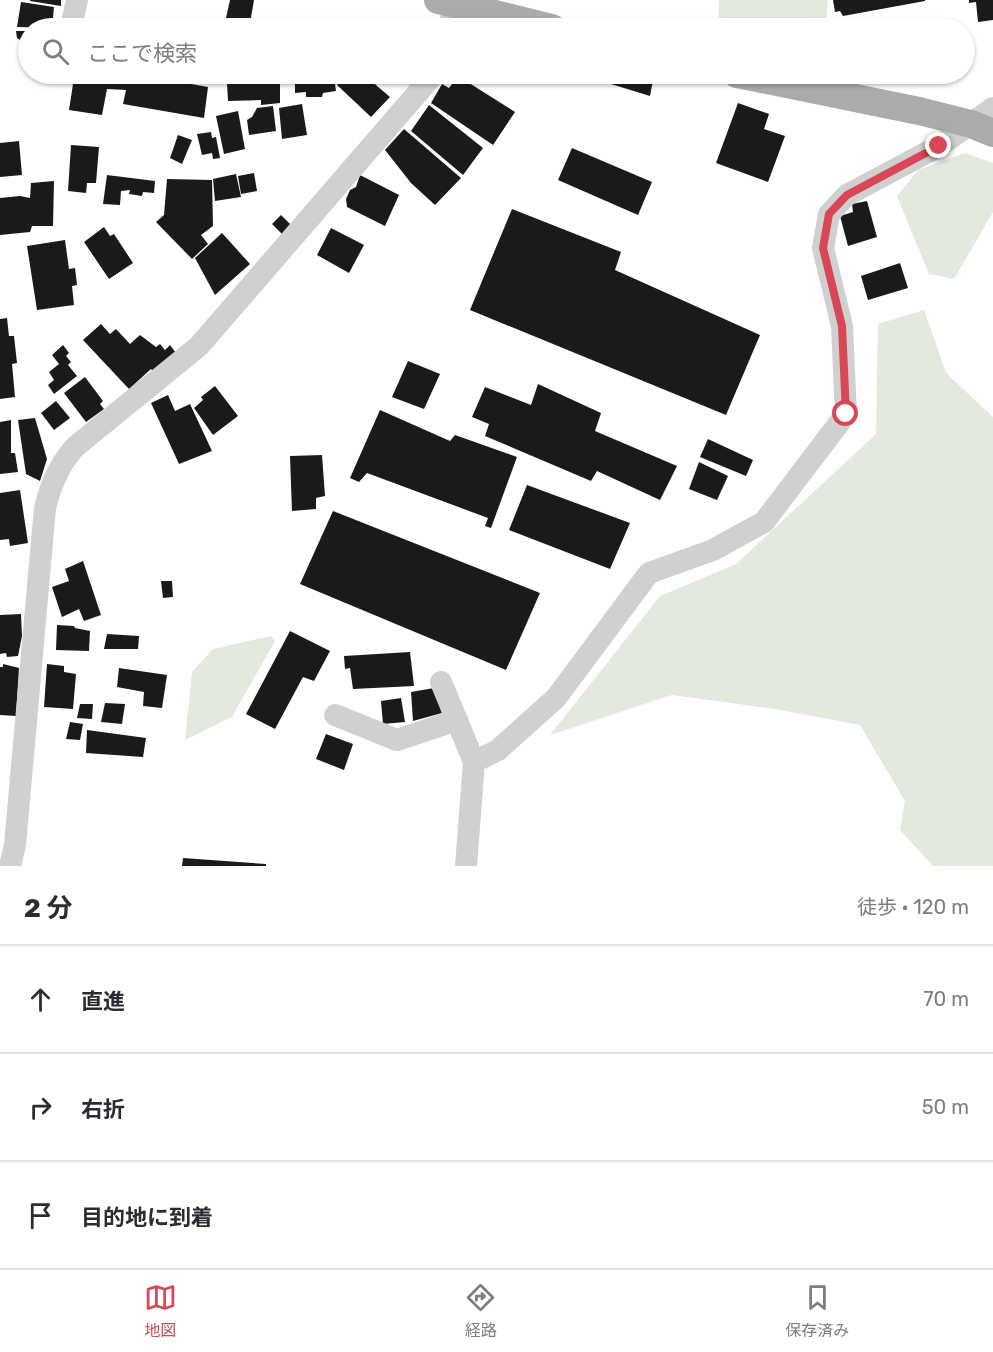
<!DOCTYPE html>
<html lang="ja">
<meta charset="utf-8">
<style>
:root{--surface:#fff;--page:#f2f2f3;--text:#2b2b33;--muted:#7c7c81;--line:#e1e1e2;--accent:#d94656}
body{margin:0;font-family:Rubik,"Noto Sans JP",sans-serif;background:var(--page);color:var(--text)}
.stop{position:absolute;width:18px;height:18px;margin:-14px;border:4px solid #d94656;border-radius:50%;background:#fff}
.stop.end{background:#d94656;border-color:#fff;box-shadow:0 2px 6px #0008}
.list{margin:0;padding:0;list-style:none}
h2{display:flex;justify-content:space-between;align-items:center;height:78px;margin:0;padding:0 24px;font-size:26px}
h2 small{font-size:20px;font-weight:400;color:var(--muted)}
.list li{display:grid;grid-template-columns:39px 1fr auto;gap:18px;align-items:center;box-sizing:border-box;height:108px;padding:0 24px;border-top:2px solid var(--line)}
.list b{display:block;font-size:22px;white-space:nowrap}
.list em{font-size:20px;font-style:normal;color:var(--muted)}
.icon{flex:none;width:33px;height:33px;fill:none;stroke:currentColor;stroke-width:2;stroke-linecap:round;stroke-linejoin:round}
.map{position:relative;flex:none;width:993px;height:866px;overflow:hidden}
.search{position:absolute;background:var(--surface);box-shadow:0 2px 4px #0004;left:18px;right:18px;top:18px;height:66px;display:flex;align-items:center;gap:15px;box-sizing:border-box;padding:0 21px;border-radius:33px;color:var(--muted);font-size:22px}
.sheet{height:402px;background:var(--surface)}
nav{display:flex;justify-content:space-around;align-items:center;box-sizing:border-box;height:84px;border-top:2px solid var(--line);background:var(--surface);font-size:16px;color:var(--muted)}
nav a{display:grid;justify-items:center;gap:3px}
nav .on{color:var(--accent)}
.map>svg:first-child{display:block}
.green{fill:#e3e9dd}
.building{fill:#1a1a1a}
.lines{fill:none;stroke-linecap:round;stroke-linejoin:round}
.minor{stroke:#d0d0d0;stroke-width:22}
.major{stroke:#ababab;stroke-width:28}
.route{stroke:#d94656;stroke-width:8}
</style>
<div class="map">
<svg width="993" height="866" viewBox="0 0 993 866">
<rect width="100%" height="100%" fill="#fff"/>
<g class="green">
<polygon points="719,0 828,0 826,28 718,28"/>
<polygon points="965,153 993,163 993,212 954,279 929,274 897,196 918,170"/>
<polygon points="924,310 946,373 993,417 993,866 933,866 900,830 905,801 860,725 775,709 672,695 550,735 660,596 736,564 876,434 878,324"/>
<polygon points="271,636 275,641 232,717 185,740 192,672 213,649"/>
</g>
<g class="building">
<polygon points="30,0 61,0 61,6 30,1"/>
<polygon points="230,0 254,0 250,23 226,18"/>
<polygon points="833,0 925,0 925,1 843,16 840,11 835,12"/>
<polygon points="969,0 993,0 993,20 978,22 976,2 969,3"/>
<polygon points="21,2 54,7 52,28 17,27"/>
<polygon points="386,20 395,28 378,28"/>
<polygon points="132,24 156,27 156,28 131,28"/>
<polygon points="16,31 28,31 28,45 17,38"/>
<polygon points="68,74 134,74 208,87 204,118 123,104 126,90 107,89 102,115 69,110 73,84 67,83"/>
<polygon points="218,74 280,74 280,103 261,105 261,100 228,101 227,83 218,83"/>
<polygon points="295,74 343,74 334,77 336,91 323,93 322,97 306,97 306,92 295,93"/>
<polygon points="348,74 363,74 390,97 371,117 337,85"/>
<polygon points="522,74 552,74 549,83 521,77"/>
<polygon points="600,74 654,75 650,96 598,80"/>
<polygon points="458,76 515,112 493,145 431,103 442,84 449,88"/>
<polygon points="738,103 769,114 764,129 785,136 768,182 716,163"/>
<polygon points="302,104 307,135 282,139 279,108"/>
<polygon points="429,105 483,148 463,175 411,131"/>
<polygon points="273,106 276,131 249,135 247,120 252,117 257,108"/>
<polygon points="238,111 245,149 224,154 216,116"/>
<polygon points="404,129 461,178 435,205 411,183 385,150"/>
<polygon points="211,132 212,138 216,137 220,158 213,159 212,153 202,155 197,134"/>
<polygon points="178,135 192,140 182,164 170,158"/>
<polygon points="19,141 22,175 0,177 0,143"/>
<polygon points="71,145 99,147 96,183 87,183 86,193 68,191"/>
<polygon points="572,148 652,182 638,215 558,180"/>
<polygon points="254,173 257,191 241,194 238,176"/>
<polygon points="236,174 241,197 215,201 213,179"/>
<polygon points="107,175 155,181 154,193 143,192 142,196 129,194 130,190 121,191 120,205 103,204"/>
<polygon points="360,175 399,195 385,226 347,207 346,199 350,190 356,187"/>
<polygon points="167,179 212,180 213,226 201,235 208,244 192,259 156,222 164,215"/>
<polygon points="54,181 53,226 32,226 30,232 0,235 0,198 20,196 30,198 31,183"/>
<polygon points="867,201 877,237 848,246 840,216 853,212 852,204"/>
<polygon points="512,209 621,252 615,270 760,335 726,415 470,310"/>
<polygon points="281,215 293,227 283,235 272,224"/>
<polygon points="104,227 110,236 114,234 133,263 109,279 84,242"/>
<polygon points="331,228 364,245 349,273 317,255"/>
<polygon points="222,233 250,264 215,295 195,258"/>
<polygon points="65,240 69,269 75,268 77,285 72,286 74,305 37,310 27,246"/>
<polygon points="900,263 908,288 868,300 861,276"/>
<polygon points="7,318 9,336 14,336 17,363 12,364 15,397 0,399 0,319"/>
<polygon points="101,324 110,334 116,329 130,344 140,335 156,347 160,344 165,350 170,345 176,353 154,373 151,369 129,389 83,340"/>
<polygon points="63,345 69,353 66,356 71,362 68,365 77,376 54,394 48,385 54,380 49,372 59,364 52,355"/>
<polygon points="408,361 440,374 424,409 392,397"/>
<polygon points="85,377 103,401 100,404 104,409 86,422 64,393"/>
<polygon points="538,384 601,413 595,431 677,466 660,500 597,471 591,481 485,436 489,424 472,417 485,387 531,405"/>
<polygon points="215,386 238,416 213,435 194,408 203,400 201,397"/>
<polygon points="168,395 175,411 190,404 212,451 179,464 151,403"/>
<polygon points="56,401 70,418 54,430 41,413"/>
<polygon points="380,410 450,441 455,435 517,457 491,528 485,526 488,518 367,473 359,482 350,478"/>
<polygon points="35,418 47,459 40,481 26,474 18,420"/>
<polygon points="11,420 11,453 15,453 18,472 0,474 0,422"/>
<polygon points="708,439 753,460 746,476 700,457"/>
<polygon points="322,455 325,496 316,498 316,509 292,511 290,456"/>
<polygon points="699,462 728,476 717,500 689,489"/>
<polygon points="527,485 630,523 610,569 509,530"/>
<polygon points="20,490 28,543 10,546 9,539 0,540 0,493"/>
<polygon points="333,511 540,593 506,670 300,584"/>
<polygon points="83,561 101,615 84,621 79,609 62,617 52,587 69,581 65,569"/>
<polygon points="161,581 172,581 173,597 163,598"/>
<polygon points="21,614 22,636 18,656 7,657 6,653 0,654 0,615"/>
<polygon points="57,625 74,626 75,628 90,631 89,651 56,650"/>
<polygon points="290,631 330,651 314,681 303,677 275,729 246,714"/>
<polygon points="107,634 139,636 138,649 104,649"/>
<polygon points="410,652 414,686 353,689 350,668 345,669 344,656"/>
<polygon points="3,664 19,668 16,716 0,715 0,667 3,667"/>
<polygon points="47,664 64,666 64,672 76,674 73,709 44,707"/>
<polygon points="119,668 167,675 162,708 143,706 144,692 117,687"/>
<polygon points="434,688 442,713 413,721 411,692"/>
<polygon points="401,698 405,722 383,724 381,701"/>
<polygon points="105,703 125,704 122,724 101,722"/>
<polygon points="80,704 93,704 92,719 77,718"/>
<polygon points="70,722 83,724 80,740 66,739"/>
<polygon points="87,730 146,738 143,757 86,753"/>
<polygon points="326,734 353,744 344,770 316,759"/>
<polygon points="183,858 266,864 266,866 182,866"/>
</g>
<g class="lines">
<g class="minor">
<polyline points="71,27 77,0"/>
<polyline points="449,28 454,5"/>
<polyline points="441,682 474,762 498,750 556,698 649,573 713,550 764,522 846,414 842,326 823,248 829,214 847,195 939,146 993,108"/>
<polyline points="335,715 397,740 457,720"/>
<path d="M 10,866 L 15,845 L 45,508 C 51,484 59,465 75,447 L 199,346 L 434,74"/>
<polyline points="466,866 474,762"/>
</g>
<g class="major">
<polyline points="438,0 552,28"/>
<polyline points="737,74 919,111 971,124 993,133"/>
</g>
</g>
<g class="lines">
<polyline class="route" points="846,414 842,326 823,248 829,214 847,195 939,146"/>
</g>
</svg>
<div class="stop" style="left:846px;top:414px"></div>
<div class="stop end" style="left:939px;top:146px"></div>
<div class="search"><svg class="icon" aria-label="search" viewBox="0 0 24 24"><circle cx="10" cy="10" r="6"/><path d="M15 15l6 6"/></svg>ここで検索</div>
</div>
<section class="sheet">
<h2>2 分<small>徒歩 · 120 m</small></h2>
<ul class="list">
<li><svg class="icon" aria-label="ahead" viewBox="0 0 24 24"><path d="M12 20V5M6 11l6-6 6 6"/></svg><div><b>直進</b></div><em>70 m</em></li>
<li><svg class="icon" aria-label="right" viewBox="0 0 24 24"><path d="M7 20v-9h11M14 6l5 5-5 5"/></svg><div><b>右折</b></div><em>50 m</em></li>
<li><svg class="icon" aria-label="arrive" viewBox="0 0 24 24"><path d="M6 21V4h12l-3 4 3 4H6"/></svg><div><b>目的地に到着</b></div></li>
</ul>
</section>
<nav>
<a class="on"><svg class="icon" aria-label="map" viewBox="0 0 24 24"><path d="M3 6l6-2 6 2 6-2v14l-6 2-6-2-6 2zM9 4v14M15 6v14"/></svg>地図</a>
<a><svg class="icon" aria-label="directions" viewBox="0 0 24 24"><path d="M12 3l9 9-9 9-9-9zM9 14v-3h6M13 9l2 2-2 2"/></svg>経路</a>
<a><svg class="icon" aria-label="saved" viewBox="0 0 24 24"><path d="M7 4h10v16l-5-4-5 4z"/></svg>保存済み</a>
</nav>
